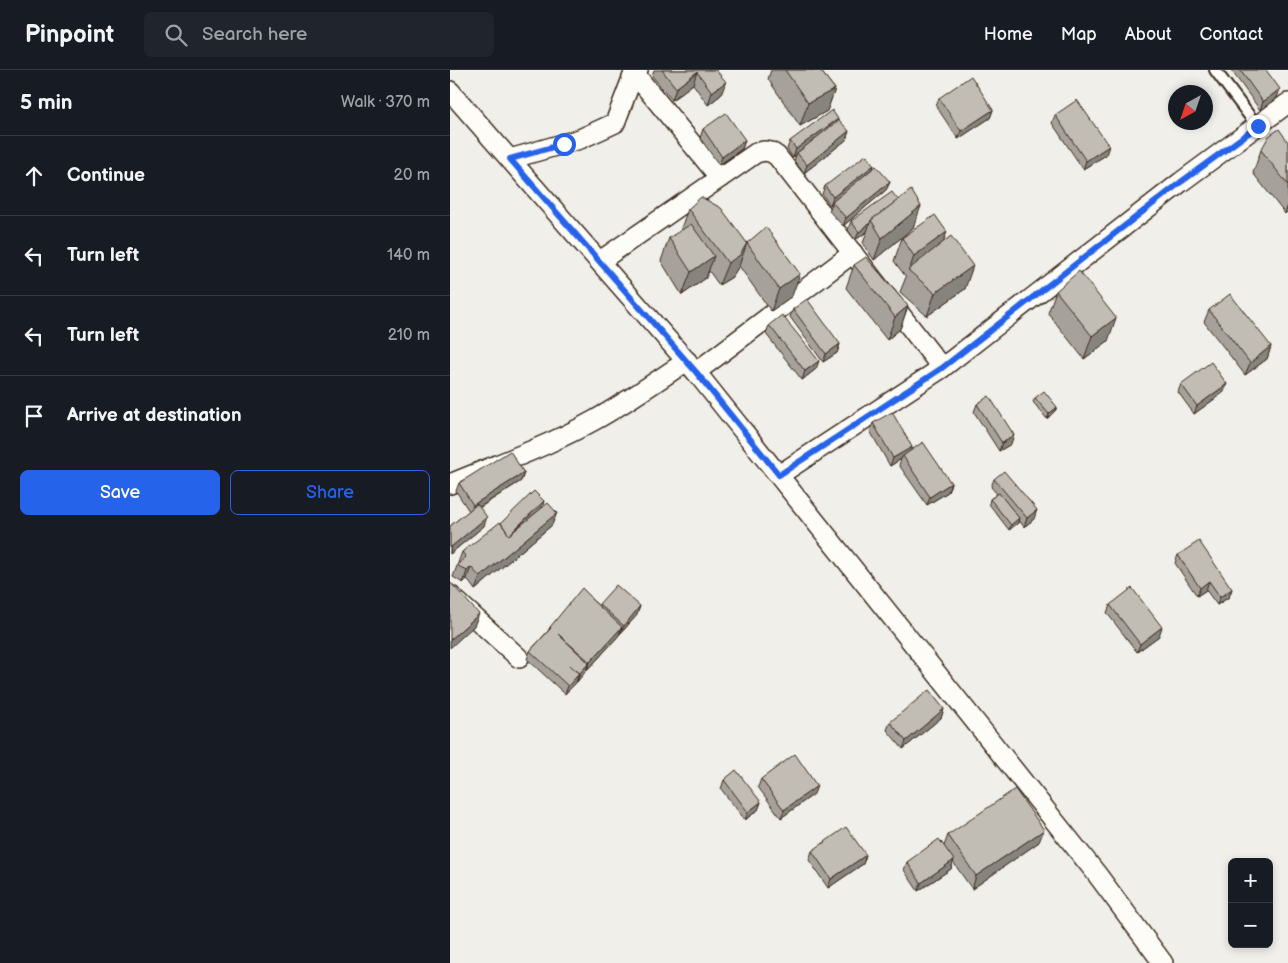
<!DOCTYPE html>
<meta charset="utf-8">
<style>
:root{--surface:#171b24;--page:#20242c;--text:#f1f3f6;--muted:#9ea1a6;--line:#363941;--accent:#2563eb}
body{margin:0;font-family:"Balsamiq Sans",sans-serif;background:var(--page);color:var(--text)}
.controls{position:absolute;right:15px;bottom:15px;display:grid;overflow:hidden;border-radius:8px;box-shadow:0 2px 8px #0003}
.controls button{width:45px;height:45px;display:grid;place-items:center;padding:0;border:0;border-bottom:1px solid var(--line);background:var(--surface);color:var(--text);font:25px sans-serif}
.compass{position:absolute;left:718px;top:15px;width:45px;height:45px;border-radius:50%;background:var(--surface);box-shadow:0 2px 8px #0003;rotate:220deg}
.stop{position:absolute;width:15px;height:15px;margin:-11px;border:4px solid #2563eb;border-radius:50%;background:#fff}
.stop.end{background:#2563eb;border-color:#fff;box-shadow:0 1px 5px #0008}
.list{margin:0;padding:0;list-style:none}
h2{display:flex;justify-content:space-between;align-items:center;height:65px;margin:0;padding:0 20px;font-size:21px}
h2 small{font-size:16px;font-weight:400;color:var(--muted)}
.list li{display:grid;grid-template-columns:32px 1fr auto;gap:15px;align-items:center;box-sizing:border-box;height:80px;padding:0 20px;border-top:1px solid var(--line)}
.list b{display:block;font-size:19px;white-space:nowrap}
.list em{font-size:16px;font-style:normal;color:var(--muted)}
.actions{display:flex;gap:10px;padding:15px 20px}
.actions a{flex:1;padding:11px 0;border:1px solid var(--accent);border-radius:8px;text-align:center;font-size:18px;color:var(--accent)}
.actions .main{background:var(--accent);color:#fff}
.icon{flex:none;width:28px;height:28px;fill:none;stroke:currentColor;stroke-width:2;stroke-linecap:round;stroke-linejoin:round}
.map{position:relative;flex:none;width:838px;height:893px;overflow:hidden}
header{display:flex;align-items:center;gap:30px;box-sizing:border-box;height:70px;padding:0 25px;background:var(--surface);border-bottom:1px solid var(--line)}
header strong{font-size:24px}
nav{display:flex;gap:28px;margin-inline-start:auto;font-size:18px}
.search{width:350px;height:45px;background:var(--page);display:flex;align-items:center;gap:12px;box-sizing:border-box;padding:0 18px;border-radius:8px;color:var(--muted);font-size:19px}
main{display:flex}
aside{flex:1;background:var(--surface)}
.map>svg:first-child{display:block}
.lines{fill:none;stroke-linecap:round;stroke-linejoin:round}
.lane-casing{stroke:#3b2a1e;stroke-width:14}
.street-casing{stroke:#3b2a1e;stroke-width:22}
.lane{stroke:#fdfcf7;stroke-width:10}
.street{stroke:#fdfcf7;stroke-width:19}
.wall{fill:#a6a29b;stroke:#3b2a1e}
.shaded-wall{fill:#87847e;stroke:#3b2a1e}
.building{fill:#c1bcb4;stroke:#3b2a1e}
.route{stroke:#2563eb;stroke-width:6}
</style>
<header>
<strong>Pinpoint</strong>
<div class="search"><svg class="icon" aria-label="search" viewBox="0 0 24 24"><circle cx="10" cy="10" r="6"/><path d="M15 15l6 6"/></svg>Search here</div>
<nav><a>Home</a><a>Map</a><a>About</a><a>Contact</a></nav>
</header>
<main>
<aside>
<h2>5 min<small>Walk · 370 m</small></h2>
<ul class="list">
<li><svg class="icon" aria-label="ahead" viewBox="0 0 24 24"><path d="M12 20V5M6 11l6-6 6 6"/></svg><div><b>Continue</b></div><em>20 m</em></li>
<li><svg class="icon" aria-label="left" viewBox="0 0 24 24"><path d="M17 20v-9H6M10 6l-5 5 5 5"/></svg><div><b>Turn left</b></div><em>140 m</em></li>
<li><svg class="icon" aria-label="left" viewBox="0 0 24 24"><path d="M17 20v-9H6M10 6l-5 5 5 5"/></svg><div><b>Turn left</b></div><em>210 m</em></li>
<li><svg class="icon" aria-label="arrive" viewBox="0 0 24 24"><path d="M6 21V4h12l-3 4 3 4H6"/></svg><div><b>Arrive at destination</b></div></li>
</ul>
<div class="actions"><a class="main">Save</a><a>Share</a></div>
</aside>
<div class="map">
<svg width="838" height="893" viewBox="0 0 838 893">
<rect width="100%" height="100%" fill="#f1efea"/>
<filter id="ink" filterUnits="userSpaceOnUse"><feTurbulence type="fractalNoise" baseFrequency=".02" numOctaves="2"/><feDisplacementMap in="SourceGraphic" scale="10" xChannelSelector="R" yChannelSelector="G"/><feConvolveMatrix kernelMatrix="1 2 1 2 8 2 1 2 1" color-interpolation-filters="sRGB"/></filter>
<g filter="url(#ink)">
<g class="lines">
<defs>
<polyline id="lane" points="765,0 807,56"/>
<g id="street">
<polyline points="184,3 270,108"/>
<polyline points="0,21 246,302 646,803 713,893"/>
<polyline points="60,89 130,69 165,53 184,3 188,0"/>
<polyline points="150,191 306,83 314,81 321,82 327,86 492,298"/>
<polyline points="246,302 403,183"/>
<polyline points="329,405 492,298 731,112 838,33"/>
<path d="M 0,414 C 48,394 98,376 143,351 C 176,333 206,311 237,291"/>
<polyline points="0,525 69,588"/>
</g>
</defs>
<use href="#lane" class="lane-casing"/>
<use href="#street" class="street-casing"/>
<use href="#lane" class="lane"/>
<use href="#street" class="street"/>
</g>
<g class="wall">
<polygon points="204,0 266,0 271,25 258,35 243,14 222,30 202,6"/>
<polygon points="321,0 370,0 385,19 377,41 350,56 318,9"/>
<polygon points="781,0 816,0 827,28 810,40"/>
<polygon points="489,28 543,40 540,48 508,69 486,36"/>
<polygon points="605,45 656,85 633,99 602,53"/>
<polygon points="387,51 399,61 396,70 354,103 344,91 346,85 343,88 337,79 340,71"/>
<polygon points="253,59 295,70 292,79 269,95 250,68"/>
<polygon points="838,72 838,141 835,144 803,103 811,80"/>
<polygon points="424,95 423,99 440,112 436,120 393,156 379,141 382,134 380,135 372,124 375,116"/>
<polygon points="448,130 463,158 424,190 413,173 417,162 405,170 398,160 401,151"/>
<polygon points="238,139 297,173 342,226 321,241 289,196 282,207 269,215 259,201 256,208 232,225 211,191 219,168 230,161"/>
<polygon points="452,168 493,172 515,219 477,246 450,222 456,207 444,191"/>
<polygon points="404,195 458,236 450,259 437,270 396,218"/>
<polygon points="606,221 658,271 634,289 598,243"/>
<polygon points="343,239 390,274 387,283 373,292 340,247"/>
<polygon points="759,240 821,276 817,289 795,305 754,252"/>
<polygon points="319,255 366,299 352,310 316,264"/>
<polygon points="731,314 774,322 744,344 728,322"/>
<polygon points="585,328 607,337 605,341 597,349 583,332"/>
<polygon points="527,334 561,374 549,381 524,342"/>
<polygon points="423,353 501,413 498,422 477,435 449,395 451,389 440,396 420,361"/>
<polygon points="74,403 71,411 29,438 34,456 0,484 0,456 19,441 6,421 9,413"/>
<polygon points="544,409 584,449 574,457 569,450 568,453 559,460 539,434 540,429 547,424 541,417"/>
<polygon points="94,431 92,438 102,455 25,520 17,509 13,513 3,507 12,482 51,453"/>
<polygon points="728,485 782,519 779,527 767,535 756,520 747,526 725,493"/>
<polygon points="141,529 149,536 149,534 190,536 187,545 137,601 136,600 115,624 77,589 80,581 98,561 100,557"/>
<polygon points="660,535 709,566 687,582 657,543"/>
<polygon points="494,639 491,648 453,679 437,660 440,652"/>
<polygon points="311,709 364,724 331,748 308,717"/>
<polygon points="274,710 311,732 308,740 295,750 271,719"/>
<polygon points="498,765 589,772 522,819 503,792 501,799 468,821 454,800 457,792 494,776"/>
<polygon points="362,781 416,785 413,794 378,818 359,790"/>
</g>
<g class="shaded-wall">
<polygon points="247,2 243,14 222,30 226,18"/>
<polygon points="276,12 271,25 258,35 262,22"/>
<polygon points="385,19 377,41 350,56 358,33"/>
<polygon points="830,19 827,28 810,40 813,32"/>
<polygon points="543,40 540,48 508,69 511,61"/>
<polygon points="388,49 385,57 347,83 346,85 343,88 346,79"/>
<polygon points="399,61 396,70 354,103 357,95"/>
<polygon points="295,70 292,79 269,95 272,87"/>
<polygon points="659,76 656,85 633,99 636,91"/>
<polygon points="424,95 421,104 382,132 380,135 383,127"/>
<polygon points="440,112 436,120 393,156 396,148"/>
<polygon points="838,135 838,141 835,144"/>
<polygon points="471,136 463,158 424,190 432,168"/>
<polygon points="420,153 417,162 405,170 409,162"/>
<polygon points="497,162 489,184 459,201 464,186"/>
<polygon points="297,173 289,196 282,207 269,215 278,193"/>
<polygon points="264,186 256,208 232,225 241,202"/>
<polygon points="523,196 515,219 477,246 485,223"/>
<polygon points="350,204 342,226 321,241 329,219"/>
<polygon points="458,236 450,259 437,270 445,247"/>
<polygon points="666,248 658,271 634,289 642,266"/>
<polygon points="390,274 387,283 373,292 376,284"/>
<polygon points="821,276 817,289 795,305 800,293"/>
<polygon points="369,291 366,299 352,310 355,301"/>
<polygon points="777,314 774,322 744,344 747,336"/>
<polygon points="607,337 605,341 597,349 599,344"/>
<polygon points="564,365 561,374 549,381 552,373"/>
<polygon points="462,377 459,385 453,386 451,389 440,396 443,388"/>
<polygon points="74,403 71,411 20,443 23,435"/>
<polygon points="501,413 498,422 477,435 480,427"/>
<polygon points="94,431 91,440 59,466"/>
<polygon points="587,440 584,449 574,457 577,448"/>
<polygon points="107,443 102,455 25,520 30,507"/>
<polygon points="37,447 34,456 0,484 1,477"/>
<polygon points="569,448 568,453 559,460 561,455"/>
<polygon points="21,497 17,509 13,513 17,501"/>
<polygon points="759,511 756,520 747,526 750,518"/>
<polygon points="782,519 779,527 767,535 770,527"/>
<polygon points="190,536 187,545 170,564 174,556"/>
<polygon points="29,544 24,556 0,578 0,570"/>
<polygon points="172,557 169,565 137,601 140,592"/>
<polygon points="712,557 709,566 687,582 690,574"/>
<polygon points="139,593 136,601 127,612 130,603"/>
<polygon points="129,604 126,613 115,624 118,616"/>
<polygon points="494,639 491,648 453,679 456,671"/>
<polygon points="367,716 364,724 331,748 334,740"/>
<polygon points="311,732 308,740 295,750 298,742"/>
<polygon points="594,760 589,772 522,819 526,806"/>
<polygon points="416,785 413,794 378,818 381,809"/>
<polygon points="504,790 501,799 468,821 471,813"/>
</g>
<g class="building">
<polygon points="212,0 266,0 276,12 262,22 247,2 226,18"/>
<polygon points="335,0 370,0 385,19 358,33"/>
<polygon points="790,0 816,0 830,19 813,32"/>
<polygon points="521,6 543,40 511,61 489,28"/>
<polygon points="627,30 659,76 636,91 605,45"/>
<polygon points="382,40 388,49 346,79 340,71"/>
<polygon points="276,43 295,70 272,87 253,59"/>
<polygon points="389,50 399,61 357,95 347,83"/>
<polygon points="829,59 838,72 838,115 811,80 819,66"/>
<polygon points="416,85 424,95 383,127 375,116"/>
<polygon points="426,96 440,112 396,148 382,132"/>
<polygon points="461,120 471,136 432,168 421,150"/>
<polygon points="442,122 448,130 421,150 420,153 409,162 401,151"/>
<polygon points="251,127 271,138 297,173 316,157 350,204 329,219 297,173 290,185 278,193 238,139"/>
<polygon points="485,145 497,162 464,186 452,168"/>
<polygon points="241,154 264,186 241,202 219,168"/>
<polygon points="501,166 523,196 485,223 458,200"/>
<polygon points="416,187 458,236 445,247 404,195"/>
<polygon points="629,201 666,248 642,266 606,221"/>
<polygon points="780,224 821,276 800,293 759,240"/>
<polygon points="357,229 390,274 376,284 343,239"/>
<polygon points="332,245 369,291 355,301 319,255"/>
<polygon points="761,292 777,314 747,336 731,314"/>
<polygon points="594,321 607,337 599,344 585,328"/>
<polygon points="539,326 564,365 552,373 527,334"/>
<polygon points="442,342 462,377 443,388 423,353"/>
<polygon points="473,372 501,413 480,427 453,386"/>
<polygon points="60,381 74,403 23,435 9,413"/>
<polygon points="554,401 587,440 577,448 544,409"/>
<polygon points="84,421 94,431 59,465 51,453"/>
<polygon points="549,423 569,448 561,455 540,429"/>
<polygon points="98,433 107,443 30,507 21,497 17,501 7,495 16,487 12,482 50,452 59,465"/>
<polygon points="27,434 37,447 1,477 0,476 0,456"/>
<polygon points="749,471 782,519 770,527 759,511 750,518 728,485"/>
<polygon points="0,512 29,544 0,570"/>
<polygon points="166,515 190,536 174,556 149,534"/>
<polygon points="132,518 141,527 141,529 172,557 140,592 108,564 139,593 130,603 119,595 129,604 118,616 80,581 101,558 100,557"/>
<polygon points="682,518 712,557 690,574 660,535"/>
<polygon points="479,620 494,639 456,671 440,652"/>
<polygon points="345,684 367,716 334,740 311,709"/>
<polygon points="286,700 311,732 298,742 274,710"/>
<polygon points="565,719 594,760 526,806 498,765"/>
<polygon points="396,757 416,785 381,809 362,781"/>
<polygon points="489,769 504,790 471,813 457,792"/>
</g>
</g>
<g class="lines" filter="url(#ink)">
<polyline class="route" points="114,74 60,89 246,302 329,405 492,298 731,112 808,56"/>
</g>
</svg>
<div class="controls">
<button>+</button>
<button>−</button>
</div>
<svg class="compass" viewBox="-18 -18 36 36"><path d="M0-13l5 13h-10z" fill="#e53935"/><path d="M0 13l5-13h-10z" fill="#9ea1a6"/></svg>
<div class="stop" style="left:114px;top:74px"></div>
<div class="stop end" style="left:808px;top:56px"></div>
</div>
</main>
